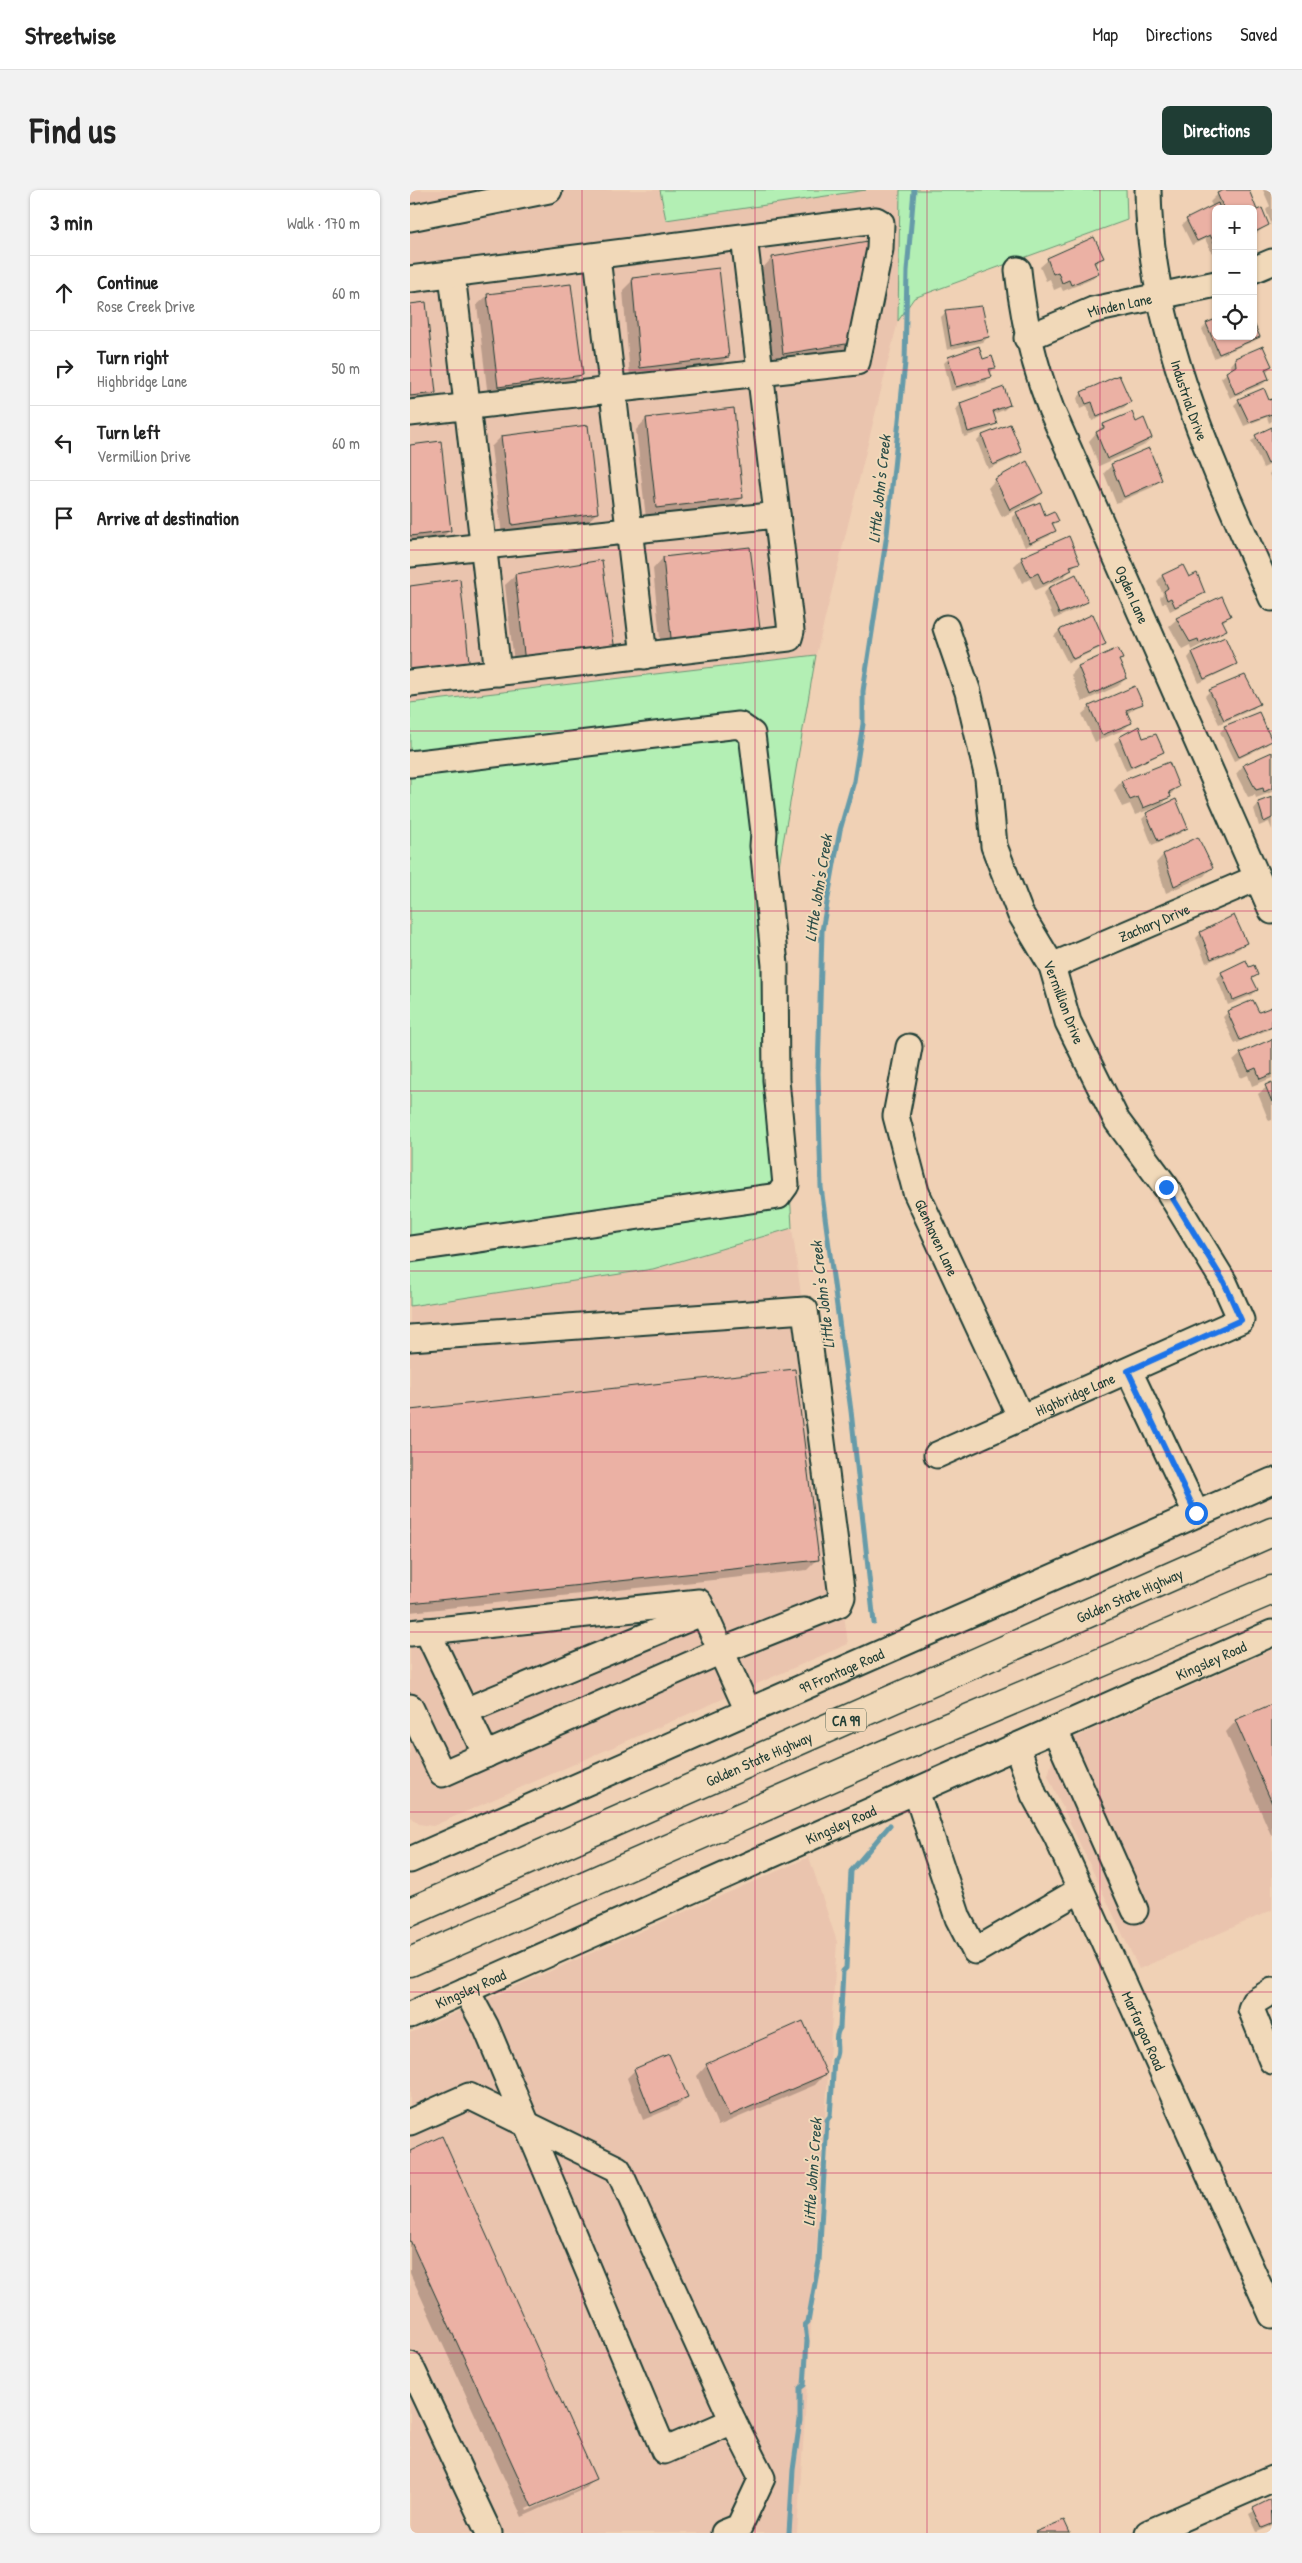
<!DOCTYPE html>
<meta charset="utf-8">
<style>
:root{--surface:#fff;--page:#f2f2f2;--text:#222;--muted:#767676;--line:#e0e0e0;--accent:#1f3d34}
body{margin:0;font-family:"Patrick Hand",sans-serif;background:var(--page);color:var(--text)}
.controls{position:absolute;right:15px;top:15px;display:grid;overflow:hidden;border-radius:8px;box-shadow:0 1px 4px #0004}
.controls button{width:45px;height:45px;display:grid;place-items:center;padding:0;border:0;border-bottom:1px solid var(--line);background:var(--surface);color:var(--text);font:25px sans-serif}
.stop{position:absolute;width:15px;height:15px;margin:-11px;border:4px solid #1a73e8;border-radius:50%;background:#fff}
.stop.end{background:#1a73e8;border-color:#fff;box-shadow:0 1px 5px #0008}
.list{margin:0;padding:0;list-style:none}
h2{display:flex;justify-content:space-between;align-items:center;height:65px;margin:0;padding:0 20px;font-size:21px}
h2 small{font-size:16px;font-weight:400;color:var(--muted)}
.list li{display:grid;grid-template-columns:32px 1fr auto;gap:15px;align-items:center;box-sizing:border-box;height:75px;padding:0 20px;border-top:1px solid var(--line)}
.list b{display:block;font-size:19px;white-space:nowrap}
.list p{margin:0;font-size:16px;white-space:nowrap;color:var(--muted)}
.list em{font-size:16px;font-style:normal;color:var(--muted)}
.icon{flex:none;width:28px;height:28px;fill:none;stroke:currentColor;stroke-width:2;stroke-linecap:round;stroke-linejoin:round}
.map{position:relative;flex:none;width:862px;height:2343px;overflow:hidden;border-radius:8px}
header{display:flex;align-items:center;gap:30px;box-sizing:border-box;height:70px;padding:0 25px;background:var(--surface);border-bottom:1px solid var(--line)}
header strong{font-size:24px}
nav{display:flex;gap:28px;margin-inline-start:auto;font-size:18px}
.intro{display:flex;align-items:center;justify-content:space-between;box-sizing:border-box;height:120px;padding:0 30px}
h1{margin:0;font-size:35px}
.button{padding:12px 22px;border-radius:8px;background:var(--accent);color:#fff;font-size:18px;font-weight:700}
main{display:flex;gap:30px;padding:0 30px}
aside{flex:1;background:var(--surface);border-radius:8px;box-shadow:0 1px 4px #0004}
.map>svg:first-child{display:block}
.built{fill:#eac4ae}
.green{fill:#b3efb4;stroke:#699674}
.shadow{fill:#0003;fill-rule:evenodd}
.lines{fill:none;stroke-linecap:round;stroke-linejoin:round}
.stream{stroke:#669ba9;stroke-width:5}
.building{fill:#ebb1a4;stroke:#1f3d34}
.minor-casing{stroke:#1f3d34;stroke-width:29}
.highway-casing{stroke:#1f3d34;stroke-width:31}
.minor{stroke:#f1d9b9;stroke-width:25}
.highway{stroke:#f1d9b9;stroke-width:28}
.route{stroke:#1a73e8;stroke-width:6}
.grid{fill:none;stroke:#c2185b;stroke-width:1;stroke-opacity:0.55}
.labels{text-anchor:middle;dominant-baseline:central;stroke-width:4;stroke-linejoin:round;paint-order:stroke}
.shield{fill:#f1d9b9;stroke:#5e6c5c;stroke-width:1}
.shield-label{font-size:14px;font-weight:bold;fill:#1f3d34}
.street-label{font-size:15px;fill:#1f3d34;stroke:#f1d9b9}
.water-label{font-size:16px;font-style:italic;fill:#2b4d48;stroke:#f1d9b9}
</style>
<header>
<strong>Streetwise</strong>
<nav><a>Map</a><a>Directions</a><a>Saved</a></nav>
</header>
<div class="intro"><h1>Find us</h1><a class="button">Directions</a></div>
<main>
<aside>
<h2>3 min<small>Walk · 170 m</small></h2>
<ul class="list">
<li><svg class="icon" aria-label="ahead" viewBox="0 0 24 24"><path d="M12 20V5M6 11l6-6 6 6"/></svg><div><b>Continue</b><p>Rose Creek Drive</p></div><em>60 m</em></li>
<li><svg class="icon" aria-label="right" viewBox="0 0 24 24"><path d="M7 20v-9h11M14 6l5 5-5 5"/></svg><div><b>Turn right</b><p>Highbridge Lane</p></div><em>50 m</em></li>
<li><svg class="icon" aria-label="left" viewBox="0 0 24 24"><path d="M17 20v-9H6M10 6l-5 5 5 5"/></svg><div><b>Turn left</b><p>Vermillion Drive</p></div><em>60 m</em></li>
<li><svg class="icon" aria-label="arrive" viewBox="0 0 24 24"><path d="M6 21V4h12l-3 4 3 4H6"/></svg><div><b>Arrive at destination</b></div></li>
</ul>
</aside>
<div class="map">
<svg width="862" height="2343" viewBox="0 0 862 2343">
<rect width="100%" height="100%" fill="#f0d1b5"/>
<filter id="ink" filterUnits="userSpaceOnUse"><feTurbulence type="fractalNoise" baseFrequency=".02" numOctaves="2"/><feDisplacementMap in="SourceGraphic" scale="10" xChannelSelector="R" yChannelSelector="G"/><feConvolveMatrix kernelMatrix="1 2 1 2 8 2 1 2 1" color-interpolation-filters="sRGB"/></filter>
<g filter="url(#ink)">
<g class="built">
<polygon points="0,0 250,0 256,29 456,0 490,0 488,131 406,465 0,513"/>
<polygon points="382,1038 438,1454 23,1636 9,1634 0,1626 0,1116 243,1079"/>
<polygon points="862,1460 862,1720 729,1779 638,1586 646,1556"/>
<polygon points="399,1667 427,1752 387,2343 0,2343 0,1843"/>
</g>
<g class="green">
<polygon points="250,0 456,0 256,30"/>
<polygon points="490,0 716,0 717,30 504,108 488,131"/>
<polygon points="406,465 364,704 382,1038 243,1079 0,1116 0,513"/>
</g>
<g class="shadow">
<polygon points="817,0 837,0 846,22 857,35 843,46 843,19 806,19 806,61 802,63 795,49 782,55 772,35 777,30 803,17 800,12 808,4"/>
<polygon points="853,0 862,0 862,36 856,20 860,16"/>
<polygon points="362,68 441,153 430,163 362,173 352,79"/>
<polygon points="692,68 684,76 688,83 680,90 653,101 651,97 644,100 640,89 636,91 630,77 638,70"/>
<polygon points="223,90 318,167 307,177 220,187 213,100"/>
<polygon points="78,105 171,185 161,195 78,207 67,115"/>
<polygon points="0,115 25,203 15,213 0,215"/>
<polygon points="536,122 578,147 573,152 537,160 531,127"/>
<polygon points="797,134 806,146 848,146 843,151 804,168 792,139"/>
<polygon points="853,158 861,177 856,182 858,189 853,194 820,208 811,188 821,180 820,175 825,169"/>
<polygon points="539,168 572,171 584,177 576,192 541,201 534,173"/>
<polygon points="672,203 720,212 715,217 682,231 677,216 670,219 667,208"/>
<polygon points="829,210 858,212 862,210 862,231 859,233 857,227 834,236 824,215"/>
<polygon points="551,214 599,215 594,220 583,224 586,233 581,238 554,247 546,219"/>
<polygon points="236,229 332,308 322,318 236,328 226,240"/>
<polygon points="725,233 741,248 733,256 689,276 679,251 693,235"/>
<polygon points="599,236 611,262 606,267 578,279 567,251 572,246"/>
<polygon points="862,239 862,274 853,278 841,251"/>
<polygon points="91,247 187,323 176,333 92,345 81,257"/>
<polygon points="0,256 39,341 29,351 0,355"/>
<polygon points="616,273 632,303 624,311 592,327 578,298 585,290"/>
<polygon points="702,275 751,289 743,297 706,313 694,283"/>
<polygon points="862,281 862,291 859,284"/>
<polygon points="607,323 647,331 642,336 644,341 639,346 615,357 602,328"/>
<polygon points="339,359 252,468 243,379 253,368"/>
<polygon points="612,368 668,372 653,388 625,400 620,389 612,393 604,376"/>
<polygon points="191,372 105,482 95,395 106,385"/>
<polygon points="665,386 676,412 671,417 644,429 633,404 638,399"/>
<polygon points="752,386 778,388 793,402 788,407 760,421 756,412 752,414 750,407 753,404 747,391"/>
<polygon points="682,425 695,453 690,458 658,473 644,446 649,441"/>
<polygon points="820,425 812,433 815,439 807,447 781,460 780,455 772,459 759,436 767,429"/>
<polygon points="814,449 826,473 820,478 789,493 778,468 782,463"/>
<polygon points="711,468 708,471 716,488 708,496 672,512 661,485 668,477"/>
<polygon points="800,501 848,514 843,519 809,534 795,506"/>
<polygon points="731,513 717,524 721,533 713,540 685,552 672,524 680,517"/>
<polygon points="815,537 860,551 855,556 824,571 810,542"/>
<polygon points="728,538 732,550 752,561 747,566 716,581 704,553"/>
<polygon points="862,563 862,602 846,608 845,605 838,607 826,584 833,576"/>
<polygon points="758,574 767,597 752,615 725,625 720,614 712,617 704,600 711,592"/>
<polygon points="862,608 862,640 859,632 849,636 844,619 849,613"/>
<polygon points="737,624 776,638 771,643 742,655 732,629"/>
<polygon points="753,665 801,678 794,686 756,703 746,673"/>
<polygon points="791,743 835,752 830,758 796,773 786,748"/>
<polygon points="839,779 847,785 841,790 847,800 842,805 818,815 807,788 812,783"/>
<polygon points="862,818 862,838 825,854 813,827 818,822 848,824"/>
<polygon points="862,850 862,888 842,896 838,885 831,888 823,871 831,864"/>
<polygon points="862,893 862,930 859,931 848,904"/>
<polygon points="0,1221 408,1369 397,1380 0,1422"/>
<polygon points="862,1516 862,1647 816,1542 826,1531"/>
<polygon points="259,1865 277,1907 269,1915 233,1930 217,1888 224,1881"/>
<polygon points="297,1875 415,1884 405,1895 308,1936 287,1886"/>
<path d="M 0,1962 L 185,2288 L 174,2299 L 112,2327 L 0,2083 ZM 174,2293 L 174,2296 L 117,2321 L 116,2319 Z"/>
<polygon points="861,2311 862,2336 847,2342 839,2324"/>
</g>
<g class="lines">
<g class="stream">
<polyline points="464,1433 441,1221 411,997 408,883 412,741 430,640 444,591 453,534 453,501 477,344 495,173 497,81 504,0"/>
<path d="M 379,2343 L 383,2280 L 390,2230 L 390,2198 L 394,2195 L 397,2151 L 395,2135 L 398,2132 L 409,2071 L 417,1930 L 420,1926 L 424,1870 C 431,1861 422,1847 430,1838 L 433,1781 L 436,1778 L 441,1681 L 480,1635"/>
</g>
</g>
<g class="building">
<polygon points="814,0 839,0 847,20 852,18 859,35 843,43 843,19 814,19 807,3"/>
<polygon points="808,13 810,19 806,19 806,56 800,45 787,51 776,29"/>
<polygon points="684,47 694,68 684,72 689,83 661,95 659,90 652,93 648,82 643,84 637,68"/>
<polygon points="458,51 442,153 373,164 362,67"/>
<polygon points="309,78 319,167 230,178 222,88"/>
<polygon points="161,94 173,185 88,197 77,104"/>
<polygon points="16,112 26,203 0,206 0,114"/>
<polygon points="572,116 579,147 541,156 535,120"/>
<polygon points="806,129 806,146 843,146 843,131 850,147 809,164 796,133"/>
<polygon points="569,156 573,169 582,166 586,178 579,179 582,187 546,197 538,167"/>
<polygon points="853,156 862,176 855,179 859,189 825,204 816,182 826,176 825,168"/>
<polygon points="709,185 721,212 687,227 682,212 676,214 671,202"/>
<polygon points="594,197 600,215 583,221 587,234 558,242 550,213"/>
<polygon points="854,198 859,210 862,209 862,224 839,232 828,209"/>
<polygon points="324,218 333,308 246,318 236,228"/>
<polygon points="722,222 726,232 734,228 742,248 697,269 686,242 694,238 693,234"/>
<polygon points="600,234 612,262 583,275 572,245"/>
<polygon points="178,235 188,323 102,335 91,246"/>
<polygon points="862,237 862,272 858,274 845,245"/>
<polygon points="31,251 41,341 0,346 0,255"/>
<polygon points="739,258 752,290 714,307 701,274"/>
<polygon points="617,271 633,303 600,320 585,289"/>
<polygon points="630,312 635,325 644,321 649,331 642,333 646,341 620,353 606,322"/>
<polygon points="659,346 670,373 660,376 662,380 633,394 628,383 620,387 611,367"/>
<polygon points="340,357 351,447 262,458 253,367"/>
<polygon points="192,370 205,461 115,473 105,384"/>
<polygon points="773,375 779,387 787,383 795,403 765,417 761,408 757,410 754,401 758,398 752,385"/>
<polygon points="666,384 678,412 649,424 638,398"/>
<polygon points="50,389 60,480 0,487 0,396"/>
<polygon points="812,406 821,426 812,430 817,440 789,453 788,449 780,452 766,428"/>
<polygon points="683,424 696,454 663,469 649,440"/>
<polygon points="815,447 827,474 794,489 782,462"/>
<polygon points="708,458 713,469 709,470 717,488 680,505 668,476"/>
<polygon points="835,485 850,514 814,530 799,500"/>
<polygon points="725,496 733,514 716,520 722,533 692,545 679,516"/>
<polygon points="849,522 862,551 829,567 814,536"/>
<polygon points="729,536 733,548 746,544 754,562 721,577 709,547"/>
<polygon points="862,562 862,598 854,602 853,598 846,600 833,575"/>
<polygon points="759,572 769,597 759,602 761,607 733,618 728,607 720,610 711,591"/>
<polygon points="862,607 862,628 854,632 848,612"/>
<polygon points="766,609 778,638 748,651 736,623"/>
<polygon points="788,647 803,678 764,696 753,664"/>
<polygon points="824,725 837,753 801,769 790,742"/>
<polygon points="836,770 839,777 844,775 848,785 842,788 848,800 823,810 811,782"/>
<polygon points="843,810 849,822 862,817 862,836 830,850 817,821"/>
<polygon points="862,849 862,884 850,889 846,878 839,881 830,863"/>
<polygon points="862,892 862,912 855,895"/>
<polygon points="385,1179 409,1370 0,1413 0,1220"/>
<polygon points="862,1514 862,1613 825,1530"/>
<polygon points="393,1831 417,1884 319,1926 296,1874"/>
<polygon points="259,1864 278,1907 241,1923 224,1879"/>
<polygon points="32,1946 186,2289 122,2317 0,2050 0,1961"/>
<polygon points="861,2309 862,2334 852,2338 843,2318"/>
<polygon points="654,2330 660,2343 626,2343 625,2342"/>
</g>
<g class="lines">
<defs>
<g id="minor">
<path id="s1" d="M 738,0 C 740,146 804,277 862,408"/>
<polyline points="0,28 139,0"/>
<polyline points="187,67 234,466"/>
<path id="s2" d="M 608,80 C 613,129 623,173 641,219 L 862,721"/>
<polyline points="843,80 862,72"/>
<polyline points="42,84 88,483"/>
<polyline points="0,89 466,30 471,33 470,59 447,172 0,223"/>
<path id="s3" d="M 617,148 L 683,120 L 806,94"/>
<polyline points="0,364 367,325"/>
<polyline points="0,493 379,448 381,441 334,47"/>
<polyline points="0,574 329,535 342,544 354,642 353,656 365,775 366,890 376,995 368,1006 0,1059"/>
<path id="s4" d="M 642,776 L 847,688"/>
<path id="s5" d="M 499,857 L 486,926 L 506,1002 L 611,1228"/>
<polyline points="0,1148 395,1120 432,1407 429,1414 311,1461 32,1584 0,1517"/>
<polyline points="719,1181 786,1323"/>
<path id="s6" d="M 527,1265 L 831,1130 L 814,1092 L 756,997 L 707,931 L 658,832 L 642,776 L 610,723 L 584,656 L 578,588 L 558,502 L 536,438"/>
<polyline points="17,1441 76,1565"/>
<polyline points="0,1443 289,1412 338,1521"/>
<polyline points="55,1521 294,1422"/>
<polyline points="645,1540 725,1720"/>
<path id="s7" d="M 607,1556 L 624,1605 L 647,1647 L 862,2125"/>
<polyline points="506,1601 548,1728 565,1761 670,1700"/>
<path id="s8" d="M 0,1670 L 862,1291"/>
<polyline points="56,1800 76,1837 254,2261 323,2231 352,2288 329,2337 314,2343"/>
<polyline points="862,1801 844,1812 841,1819 862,1871"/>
<path id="s9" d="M 0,1825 L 862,1443"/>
<polyline points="0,1932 59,1906 208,1979 323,2231"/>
<polyline points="0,2175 79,2343"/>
<polyline points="738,2343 862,2289"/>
</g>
<g id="highway">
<path id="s10" d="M 0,1722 L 862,1342"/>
<polyline points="0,1772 482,1561 862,1400"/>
</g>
</defs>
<use href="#minor" class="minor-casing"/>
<use href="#highway" class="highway-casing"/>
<use href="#minor" class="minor"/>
<use href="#highway" class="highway"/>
</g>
</g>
<g class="lines" filter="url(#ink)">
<polyline class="route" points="756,997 814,1092 831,1130 718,1181 786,1323"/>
</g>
<path class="grid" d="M 172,0 L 172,2343M 345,0 L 345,2343M 517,0 L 517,2343M 690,0 L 690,2343M 0,180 L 862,180M 0,360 L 862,360M 0,541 L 862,541M 0,721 L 862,721M 0,901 L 862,901M 0,1081 L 862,1081M 0,1262 L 862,1262M 0,1442 L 862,1442M 0,1622 L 862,1622M 0,1802 L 862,1802M 0,1983 L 862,1983M 0,2163 L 862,2163"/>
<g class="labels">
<rect class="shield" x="416" y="1518.5" width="40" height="23" rx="4"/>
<g class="shield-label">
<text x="436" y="1530">CA 99</text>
</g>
<g class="street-label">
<text stroke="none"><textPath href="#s3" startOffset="99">Minden Lane</textPath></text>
<text stroke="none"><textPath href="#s1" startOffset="215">Industrial Drive</textPath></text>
<text stroke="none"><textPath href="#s2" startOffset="346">Ogden Lane</textPath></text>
<text stroke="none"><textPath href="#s4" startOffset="111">Zachary Drive</textPath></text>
<text transform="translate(654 812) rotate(69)">Vermillion Drive</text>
<text stroke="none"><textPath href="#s5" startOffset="199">Glenhaven Lane</textPath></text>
<text stroke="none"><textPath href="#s6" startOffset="151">Highbridge Lane</textPath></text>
<text stroke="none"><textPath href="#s10" startOffset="786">Golden State Highway</textPath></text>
<text stroke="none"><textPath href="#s9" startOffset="876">Kingsley Road</textPath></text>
<text stroke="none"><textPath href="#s8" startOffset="471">99 Frontage Road</textPath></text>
<text stroke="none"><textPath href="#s10" startOffset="381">Golden State Highway</textPath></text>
<text stroke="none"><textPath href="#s9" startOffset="471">Kingsley Road</textPath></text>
<text stroke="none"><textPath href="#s9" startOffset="66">Kingsley Road</textPath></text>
<text stroke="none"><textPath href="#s7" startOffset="312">Marfargoa Road</textPath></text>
</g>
<g class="water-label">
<text transform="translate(469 299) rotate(-84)">Little John's Creek</text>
<text transform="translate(408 698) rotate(-81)">Little John's Creek</text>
<text transform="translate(412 1105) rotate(-97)">Little John's Creek</text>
<text transform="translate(402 1982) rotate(-86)">Little John's Creek</text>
</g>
</g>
</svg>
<div class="controls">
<button>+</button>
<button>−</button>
<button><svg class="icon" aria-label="locate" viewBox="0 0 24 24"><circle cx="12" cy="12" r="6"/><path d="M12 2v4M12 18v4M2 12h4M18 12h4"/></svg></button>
</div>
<div class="stop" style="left:786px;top:1323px"></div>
<div class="stop end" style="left:756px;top:997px"></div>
</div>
</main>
